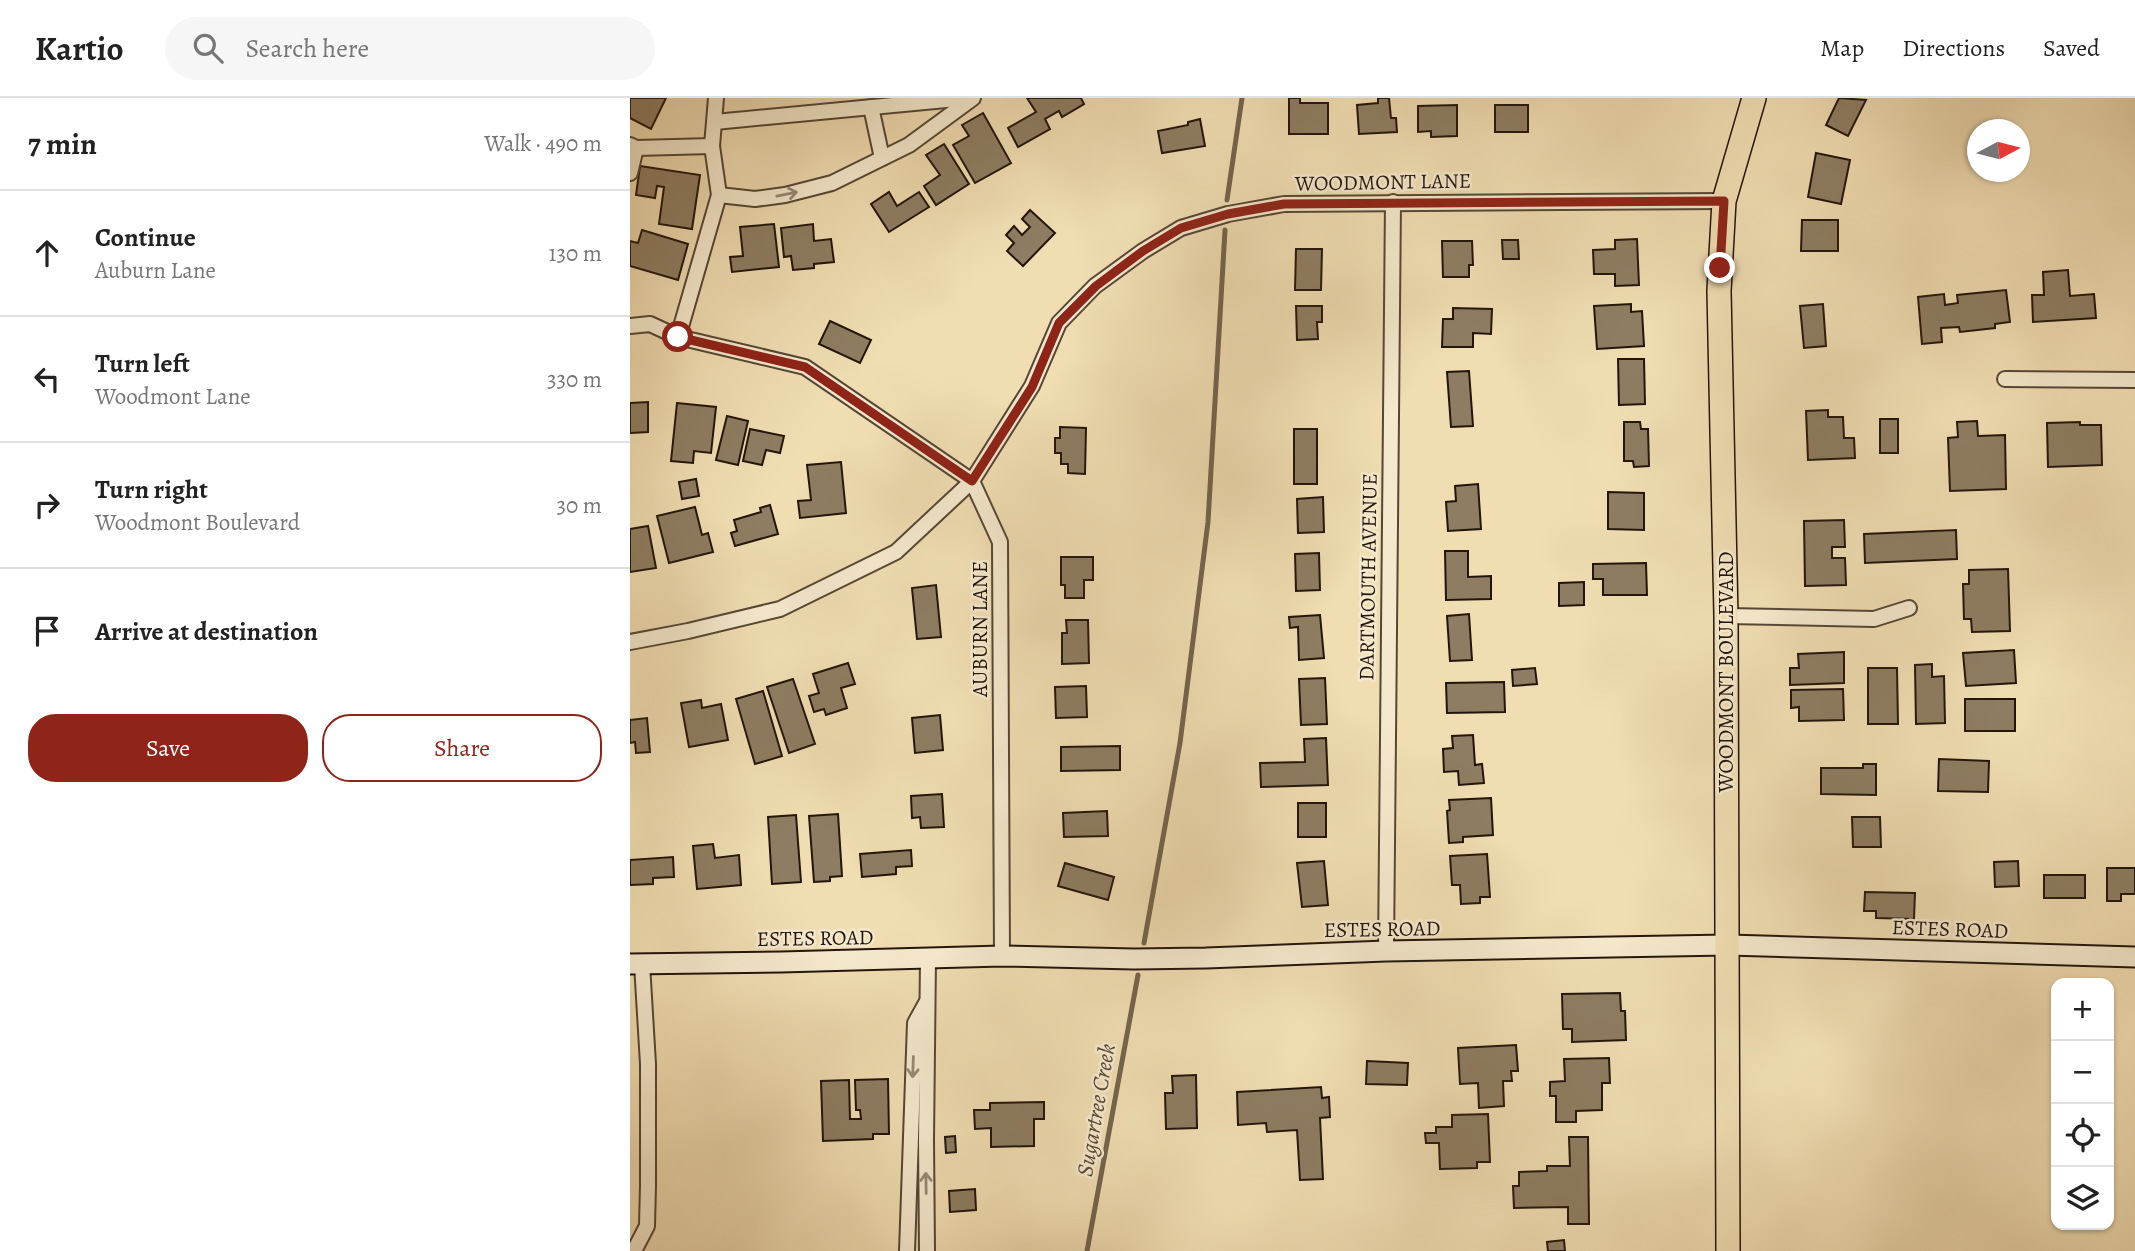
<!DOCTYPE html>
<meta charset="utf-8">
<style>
:root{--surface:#fff;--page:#f6f6f6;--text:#222;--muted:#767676;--line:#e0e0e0;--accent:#8f2418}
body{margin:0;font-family:Alegreya,serif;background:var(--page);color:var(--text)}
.controls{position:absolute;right:21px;bottom:21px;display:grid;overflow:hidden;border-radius:14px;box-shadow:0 2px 5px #0004}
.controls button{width:63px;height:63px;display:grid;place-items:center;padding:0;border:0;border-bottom:2px solid var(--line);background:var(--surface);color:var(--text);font:35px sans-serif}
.compass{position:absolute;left:1337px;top:21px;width:63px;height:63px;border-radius:50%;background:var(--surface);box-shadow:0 2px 5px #0004;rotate:83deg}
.stop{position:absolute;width:21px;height:21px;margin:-16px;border:5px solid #8f2418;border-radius:50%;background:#fff}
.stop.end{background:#8f2418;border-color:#fff;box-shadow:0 2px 7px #0008}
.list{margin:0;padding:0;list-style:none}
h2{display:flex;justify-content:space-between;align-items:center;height:91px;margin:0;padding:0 28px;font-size:30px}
h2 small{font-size:23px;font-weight:400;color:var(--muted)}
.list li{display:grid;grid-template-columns:46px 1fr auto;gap:21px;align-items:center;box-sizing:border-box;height:126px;padding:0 28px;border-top:2px solid var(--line)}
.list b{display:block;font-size:26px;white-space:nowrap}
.list p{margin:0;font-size:23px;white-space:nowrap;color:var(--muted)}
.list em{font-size:23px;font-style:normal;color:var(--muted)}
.actions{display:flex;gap:14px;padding:21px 28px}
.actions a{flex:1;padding:16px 0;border:2px solid var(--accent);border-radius:28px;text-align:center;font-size:24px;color:var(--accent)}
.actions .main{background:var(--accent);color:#fff}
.icon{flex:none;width:38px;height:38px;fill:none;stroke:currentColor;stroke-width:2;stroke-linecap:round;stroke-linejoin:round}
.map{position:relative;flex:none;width:1505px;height:1153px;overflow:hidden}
header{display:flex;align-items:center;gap:42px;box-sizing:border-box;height:98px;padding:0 35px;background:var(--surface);border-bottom:2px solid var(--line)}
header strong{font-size:33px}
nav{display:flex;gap:38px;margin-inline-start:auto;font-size:24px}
.search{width:490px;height:63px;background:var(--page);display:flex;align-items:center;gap:18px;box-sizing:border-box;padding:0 24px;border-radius:38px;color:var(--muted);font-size:26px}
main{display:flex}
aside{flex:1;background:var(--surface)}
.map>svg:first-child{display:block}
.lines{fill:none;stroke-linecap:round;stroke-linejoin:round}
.stream{stroke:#74644d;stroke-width:5}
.building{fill:#8e7d62;stroke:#23150b;stroke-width:2}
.street-casing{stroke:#564735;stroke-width:18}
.secondary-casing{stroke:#23150b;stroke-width:23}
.primary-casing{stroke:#23150b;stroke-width:26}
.street{stroke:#f5e9cd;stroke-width:14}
.secondary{stroke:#f5e9cd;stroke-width:19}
.primary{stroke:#f0ddb2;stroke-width:23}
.oneway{stroke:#968a76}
.route{stroke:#8f2418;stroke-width:9}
.labels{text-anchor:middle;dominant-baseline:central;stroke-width:5;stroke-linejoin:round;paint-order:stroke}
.street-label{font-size:21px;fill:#23150b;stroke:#f5e9cd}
.water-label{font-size:23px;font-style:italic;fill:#594a37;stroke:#f5e9cd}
</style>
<header>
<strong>Kartio</strong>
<div class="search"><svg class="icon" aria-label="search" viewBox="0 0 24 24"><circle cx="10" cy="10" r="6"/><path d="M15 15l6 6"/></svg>Search here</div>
<nav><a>Map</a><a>Directions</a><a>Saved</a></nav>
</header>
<main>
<aside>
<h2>7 min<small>Walk · 490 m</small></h2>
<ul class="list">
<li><svg class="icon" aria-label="ahead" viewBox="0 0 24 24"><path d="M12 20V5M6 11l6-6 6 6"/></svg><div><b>Continue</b><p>Auburn Lane</p></div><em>130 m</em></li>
<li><svg class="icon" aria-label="left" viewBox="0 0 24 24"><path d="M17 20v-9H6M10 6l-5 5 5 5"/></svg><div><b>Turn left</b><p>Woodmont Lane</p></div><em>330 m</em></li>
<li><svg class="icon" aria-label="right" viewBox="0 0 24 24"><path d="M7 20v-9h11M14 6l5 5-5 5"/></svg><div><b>Turn right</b><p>Woodmont Boulevard</p></div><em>30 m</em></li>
<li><svg class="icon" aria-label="arrive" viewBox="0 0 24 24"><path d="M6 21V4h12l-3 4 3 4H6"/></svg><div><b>Arrive at destination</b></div></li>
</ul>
<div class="actions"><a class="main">Save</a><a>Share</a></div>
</aside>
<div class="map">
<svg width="1505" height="1153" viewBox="0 0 1505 1153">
<rect width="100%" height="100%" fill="#f0ddb2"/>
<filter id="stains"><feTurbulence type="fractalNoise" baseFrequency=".00286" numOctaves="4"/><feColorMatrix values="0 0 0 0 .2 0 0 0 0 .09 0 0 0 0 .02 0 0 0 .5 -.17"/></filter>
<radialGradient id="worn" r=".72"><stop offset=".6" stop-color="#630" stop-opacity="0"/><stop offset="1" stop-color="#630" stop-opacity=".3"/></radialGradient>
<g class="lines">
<g class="stream">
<polyline points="597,102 612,0"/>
<polyline points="514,845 550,645 578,424 595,132"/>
<polyline points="457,1153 508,877"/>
</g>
</g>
<g class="building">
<polygon points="0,0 36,0 21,31 0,20"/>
<polygon points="397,0 451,0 454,6 432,19 429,13 415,21 420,31 388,49 378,30 406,14"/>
<polygon points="659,0 670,0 670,5 698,5 698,36 659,36"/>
<polygon points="748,0 759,0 761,20 766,20 767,34 729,36 727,7 748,5"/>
<polygon points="1209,0 1236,2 1218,38 1196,27"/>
<polygon points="827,7 827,38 801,39 801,33 788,34 788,8"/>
<rect x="865" y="7" width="33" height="27"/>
<polygon points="353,15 381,65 345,85 323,47 339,38 332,27"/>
<polygon points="570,21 575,48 532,55 528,33 558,27 558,24"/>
<polygon points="314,46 339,86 306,107 294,88 310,77 296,57"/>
<polygon points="1186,55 1220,62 1211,106 1178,99"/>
<polygon points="10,68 70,77 62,131 29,126 34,89 27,88 25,100 6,97"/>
<polygon points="259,94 267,108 289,94 299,109 259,134 241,106"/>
<polygon points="400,112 425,135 393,168 377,153 384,145 376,137 384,128 392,137 400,129 392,121"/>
<polygon points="1172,122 1208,122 1208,153 1171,153"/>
<polygon points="144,126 149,169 102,174 100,159 113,158 110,129"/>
<polygon points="183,126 184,143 201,141 204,164 184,166 184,170 163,172 161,158 154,159 151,130"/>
<polygon points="12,132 58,146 48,182 0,168 0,143 8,145"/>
<polygon points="1007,141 1009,187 985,188 985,176 964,176 963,152 985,151 985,142"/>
<polygon points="872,142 888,142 889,161 873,161"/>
<polygon points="812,143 842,143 843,167 839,167 839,179 813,179"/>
<polygon points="666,151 692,151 691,192 665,192"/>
<polygon points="1438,172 1440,198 1464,196 1466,220 1403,224 1402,197 1414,197 1413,174"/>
<polygon points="1376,192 1380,224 1365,226 1365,230 1330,234 1329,229 1311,230 1312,244 1292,246 1288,199 1314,196 1315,207 1328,205 1327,197"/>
<polygon points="1001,206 1001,214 1012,213 1014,248 967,251 964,208"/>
<polygon points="1193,206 1196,248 1174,250 1170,208"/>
<polygon points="666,208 692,208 692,224 687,224 688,241 667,242"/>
<polygon points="823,210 862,211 861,236 843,235 843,249 812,249 813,221 823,221"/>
<polygon points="200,223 241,242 230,265 189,246"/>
<polygon points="988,261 1014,261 1015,306 989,307"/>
<polygon points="839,273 843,328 821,329 817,274"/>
<polygon points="18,304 18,334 0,335 0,305"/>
<polygon points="47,305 86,309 81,355 64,353 63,365 41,363"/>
<polygon points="1198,312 1198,319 1213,319 1214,340 1224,340 1225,360 1178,362 1176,313"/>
<polygon points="97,318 118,323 108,367 86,362"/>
<rect x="1250" y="321" width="18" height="34"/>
<polygon points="1347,323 1348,338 1375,337 1376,391 1320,393 1318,340 1328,339 1327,324"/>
<polygon points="994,324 1010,324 1011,331 1018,331 1019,368 1004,369 1003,363 994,363"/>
<polygon points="1450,324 1450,327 1471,327 1472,367 1418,369 1417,325"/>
<polygon points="430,329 456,330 455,376 438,375 438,366 431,366 431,355 425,355 425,340 430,340"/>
<polygon points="120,331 154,338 150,355 136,352 132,367 113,363"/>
<rect x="664" y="331" width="23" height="55"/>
<polygon points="211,364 216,415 170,420 168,403 181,402 177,367"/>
<polygon points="66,381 69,398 52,401 49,384"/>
<polygon points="848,386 851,431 818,433 816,404 826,403 825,388"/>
<polygon points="978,394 1014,395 1014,432 978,431"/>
<polygon points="693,399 694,434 668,435 667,401"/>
<polygon points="140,407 148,436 105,448 101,435 107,433 104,422 131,414 130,410"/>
<polygon points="65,409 72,437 78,435 83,454 39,465 27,418"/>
<polygon points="1214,422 1215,449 1202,449 1202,460 1215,460 1216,487 1175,488 1174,423"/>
<polygon points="18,428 26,470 0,474 0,431"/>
<polygon points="1326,432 1327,461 1235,465 1234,436"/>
<polygon points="815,453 838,453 838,479 861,478 861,501 816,502"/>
<polygon points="689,455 690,492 666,493 665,456"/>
<polygon points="431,459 463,459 463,482 454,482 454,500 435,500 435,487 431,487"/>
<polygon points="1016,465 1017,497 973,497 973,481 963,481 963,466"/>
<polygon points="1378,471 1380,533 1342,534 1341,521 1334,521 1333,486 1339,486 1339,472"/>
<polygon points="954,484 954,507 929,508 929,485"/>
<polygon points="306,487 311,539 287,541 282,490"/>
<polygon points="839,516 842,562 820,563 817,518"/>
<polygon points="690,517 694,560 669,562 668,529 660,530 659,519"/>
<polygon points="436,522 458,522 459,565 432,566 432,535 437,535"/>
<polygon points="1384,552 1386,585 1336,588 1333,555"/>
<polygon points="1214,554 1214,585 1160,587 1160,570 1169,570 1168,556"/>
<polygon points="218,565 225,586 211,590 217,610 196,617 194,611 184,614 179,598 189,595 183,576"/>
<polygon points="1302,566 1302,579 1314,578 1315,625 1286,626 1285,567"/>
<polygon points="905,570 907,586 883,588 882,572"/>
<polygon points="1238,570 1267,570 1268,626 1238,626"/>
<polygon points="695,580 697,626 671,627 669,581"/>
<polygon points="163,581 185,646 159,655 137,589"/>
<polygon points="874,584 875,614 817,615 816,585"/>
<polygon points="456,588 457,619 426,620 425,589"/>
<polygon points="1213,591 1214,622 1169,623 1169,609 1161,610 1161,592"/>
<polygon points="133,593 152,658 125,666 106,601"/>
<rect x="1335" y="601" width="50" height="32"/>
<polygon points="71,602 72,610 91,606 98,642 59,649 51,605"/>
<polygon points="310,617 313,652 285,655 282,620"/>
<polygon points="17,620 20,654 6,655 5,644 0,645 0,622"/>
<polygon points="843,637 845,667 852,666 854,685 829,687 828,673 814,674 813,651 823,650 822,638"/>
<polygon points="696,640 698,687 631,689 630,665 675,664 674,641"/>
<polygon points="490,648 490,672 431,673 431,649"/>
<polygon points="1309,661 1359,663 1358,694 1308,693"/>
<polygon points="1233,666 1246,666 1246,697 1191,696 1191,670 1233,670"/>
<polygon points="312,696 314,729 291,730 290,719 282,720 281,698"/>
<polygon points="861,700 863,737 833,739 833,744 819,745 817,713 820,712 819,702"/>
<rect x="668" y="705" width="28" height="34"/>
<polygon points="477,713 478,738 434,739 433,715"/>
<polygon points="208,716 212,778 200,779 200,783 184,784 179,718"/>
<polygon points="166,717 171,784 142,786 138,719"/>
<polygon points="1222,719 1250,719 1251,749 1223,749"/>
<polygon points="83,746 85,760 109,757 111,787 67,791 63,748"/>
<polygon points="281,752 282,768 266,769 266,776 232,779 230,756"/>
<polygon points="857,756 860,799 850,799 850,805 831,806 830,787 822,787 820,758"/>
<polygon points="43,759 44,779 23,780 23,786 0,787 0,762"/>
<polygon points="694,763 698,807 672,809 667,765"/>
<polygon points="1388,763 1389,788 1365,789 1364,764"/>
<polygon points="435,765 484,779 478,802 428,788"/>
<polygon points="1477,770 1505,770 1505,796 1491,796 1491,803 1477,803"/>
<rect x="1414" y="777" width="41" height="23"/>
<polygon points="1235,794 1285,795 1284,821 1246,820 1246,813 1234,813"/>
<polygon points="990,895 991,913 995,913 996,942 942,944 942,931 933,931 932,896"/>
<polygon points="886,947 888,973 881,973 882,983 873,983 874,1008 849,1010 848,985 830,986 828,950"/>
<polygon points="979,960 980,985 972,985 972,1012 946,1013 946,1024 926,1024 926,998 920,998 920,984 935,983 934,961"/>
<polygon points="737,963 778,965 777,987 736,986"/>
<polygon points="566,977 567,1030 536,1031 535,995 543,995 542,978"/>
<polygon points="258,981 259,1036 243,1036 243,1041 193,1043 191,983 219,982 220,1021 231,1021 230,1012 226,1012 225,982"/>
<polygon points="691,989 692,1000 699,999 700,1019 690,1020 693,1081 670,1082 667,1032 637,1034 636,1025 608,1027 607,994"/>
<polygon points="414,1004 414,1021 404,1021 404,1048 361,1049 361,1030 345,1031 344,1012 360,1012 360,1005"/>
<polygon points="858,1016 860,1064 847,1064 847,1070 810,1071 809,1045 796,1045 795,1035 806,1035 806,1029 822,1029 822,1017"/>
<polygon points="325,1038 326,1054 316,1055 315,1039"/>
<polygon points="939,1039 958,1039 959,1126 938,1126 938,1109 884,1110 883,1088 889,1088 889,1074 917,1073 917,1068 940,1068"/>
<polygon points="345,1091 346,1112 320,1114 319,1093"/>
<polygon points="934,1142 935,1153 918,1153 917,1144"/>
</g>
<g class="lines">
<defs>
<g id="street">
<polyline points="241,9 252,60"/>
<polyline points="85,24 337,0"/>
<polyline points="0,47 6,50 82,48"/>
<polyline points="0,75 6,50"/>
<polyline points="89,97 125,101 155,97 202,85 279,47 343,0"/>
<polyline points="0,228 20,226 48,239 175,269 342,383 370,444 372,858"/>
<polyline points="48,239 89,97 82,48 86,0"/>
<polyline points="1375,281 1505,282"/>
<polyline points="1096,518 1244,521 1279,510"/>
<polyline points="0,544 58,533 150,511 266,454 342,383 402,288 429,225 465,188 513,153 551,130 598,116 654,106 1094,103"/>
<polyline points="756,853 763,104"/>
<polyline points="4,1153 17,1128 18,1087 18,966 12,866"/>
<polyline points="277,1153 285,925 296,905"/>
<polyline points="297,1153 296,1042 298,861"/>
</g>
<polyline id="secondary" points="0,866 151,864 372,858 504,861 576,860 756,853 1098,847 1505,859"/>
<polyline id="primary" points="1098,1153 1096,518 1089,193 1094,103 1124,0"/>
</defs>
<use href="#street" class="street-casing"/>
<use href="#secondary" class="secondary-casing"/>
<use href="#primary" class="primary-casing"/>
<use href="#street" class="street"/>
<use href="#secondary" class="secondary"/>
<use href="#primary" class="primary"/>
</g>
<defs><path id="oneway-shaft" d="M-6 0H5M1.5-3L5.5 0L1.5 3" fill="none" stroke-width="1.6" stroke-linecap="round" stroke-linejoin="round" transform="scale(1.75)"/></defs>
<g class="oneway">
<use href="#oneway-shaft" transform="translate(157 96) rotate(-11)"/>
<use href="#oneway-shaft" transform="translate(283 969) rotate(92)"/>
<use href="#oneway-shaft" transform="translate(296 1085) rotate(-91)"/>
</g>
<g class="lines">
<polyline class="route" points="48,239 175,269 342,383 402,289 429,225 466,188 513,153 551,130 598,116 654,106 1094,103 1090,170"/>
</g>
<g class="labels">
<g class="street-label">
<text transform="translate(753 84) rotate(-1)">WOODMONT LANE</text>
<text transform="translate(738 479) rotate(-89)">DARTMOUTH AVENUE</text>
<text transform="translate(350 531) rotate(-90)">AUBURN LANE</text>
<text transform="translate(1096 574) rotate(-90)">WOODMONT BOULEVARD</text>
<text transform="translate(752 831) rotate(-1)">ESTES ROAD</text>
<text transform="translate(1320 831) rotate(2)">ESTES ROAD</text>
<text transform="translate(185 840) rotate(-1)">ESTES ROAD</text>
</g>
<g class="water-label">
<text transform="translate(466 1012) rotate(-80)">Sugartree Creek</text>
</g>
</g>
<rect width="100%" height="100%" filter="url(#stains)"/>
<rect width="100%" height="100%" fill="url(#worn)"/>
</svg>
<div class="controls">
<button>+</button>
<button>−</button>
<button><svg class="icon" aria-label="locate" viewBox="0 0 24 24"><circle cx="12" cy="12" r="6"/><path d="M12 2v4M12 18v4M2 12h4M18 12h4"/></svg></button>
<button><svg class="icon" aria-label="layers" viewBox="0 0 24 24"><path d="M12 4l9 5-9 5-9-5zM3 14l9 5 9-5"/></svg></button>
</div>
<svg class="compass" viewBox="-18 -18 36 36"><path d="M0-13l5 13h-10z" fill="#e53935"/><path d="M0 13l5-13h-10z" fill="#767676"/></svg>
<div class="stop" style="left:48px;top:239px"></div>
<div class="stop end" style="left:1090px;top:170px"></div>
</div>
</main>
